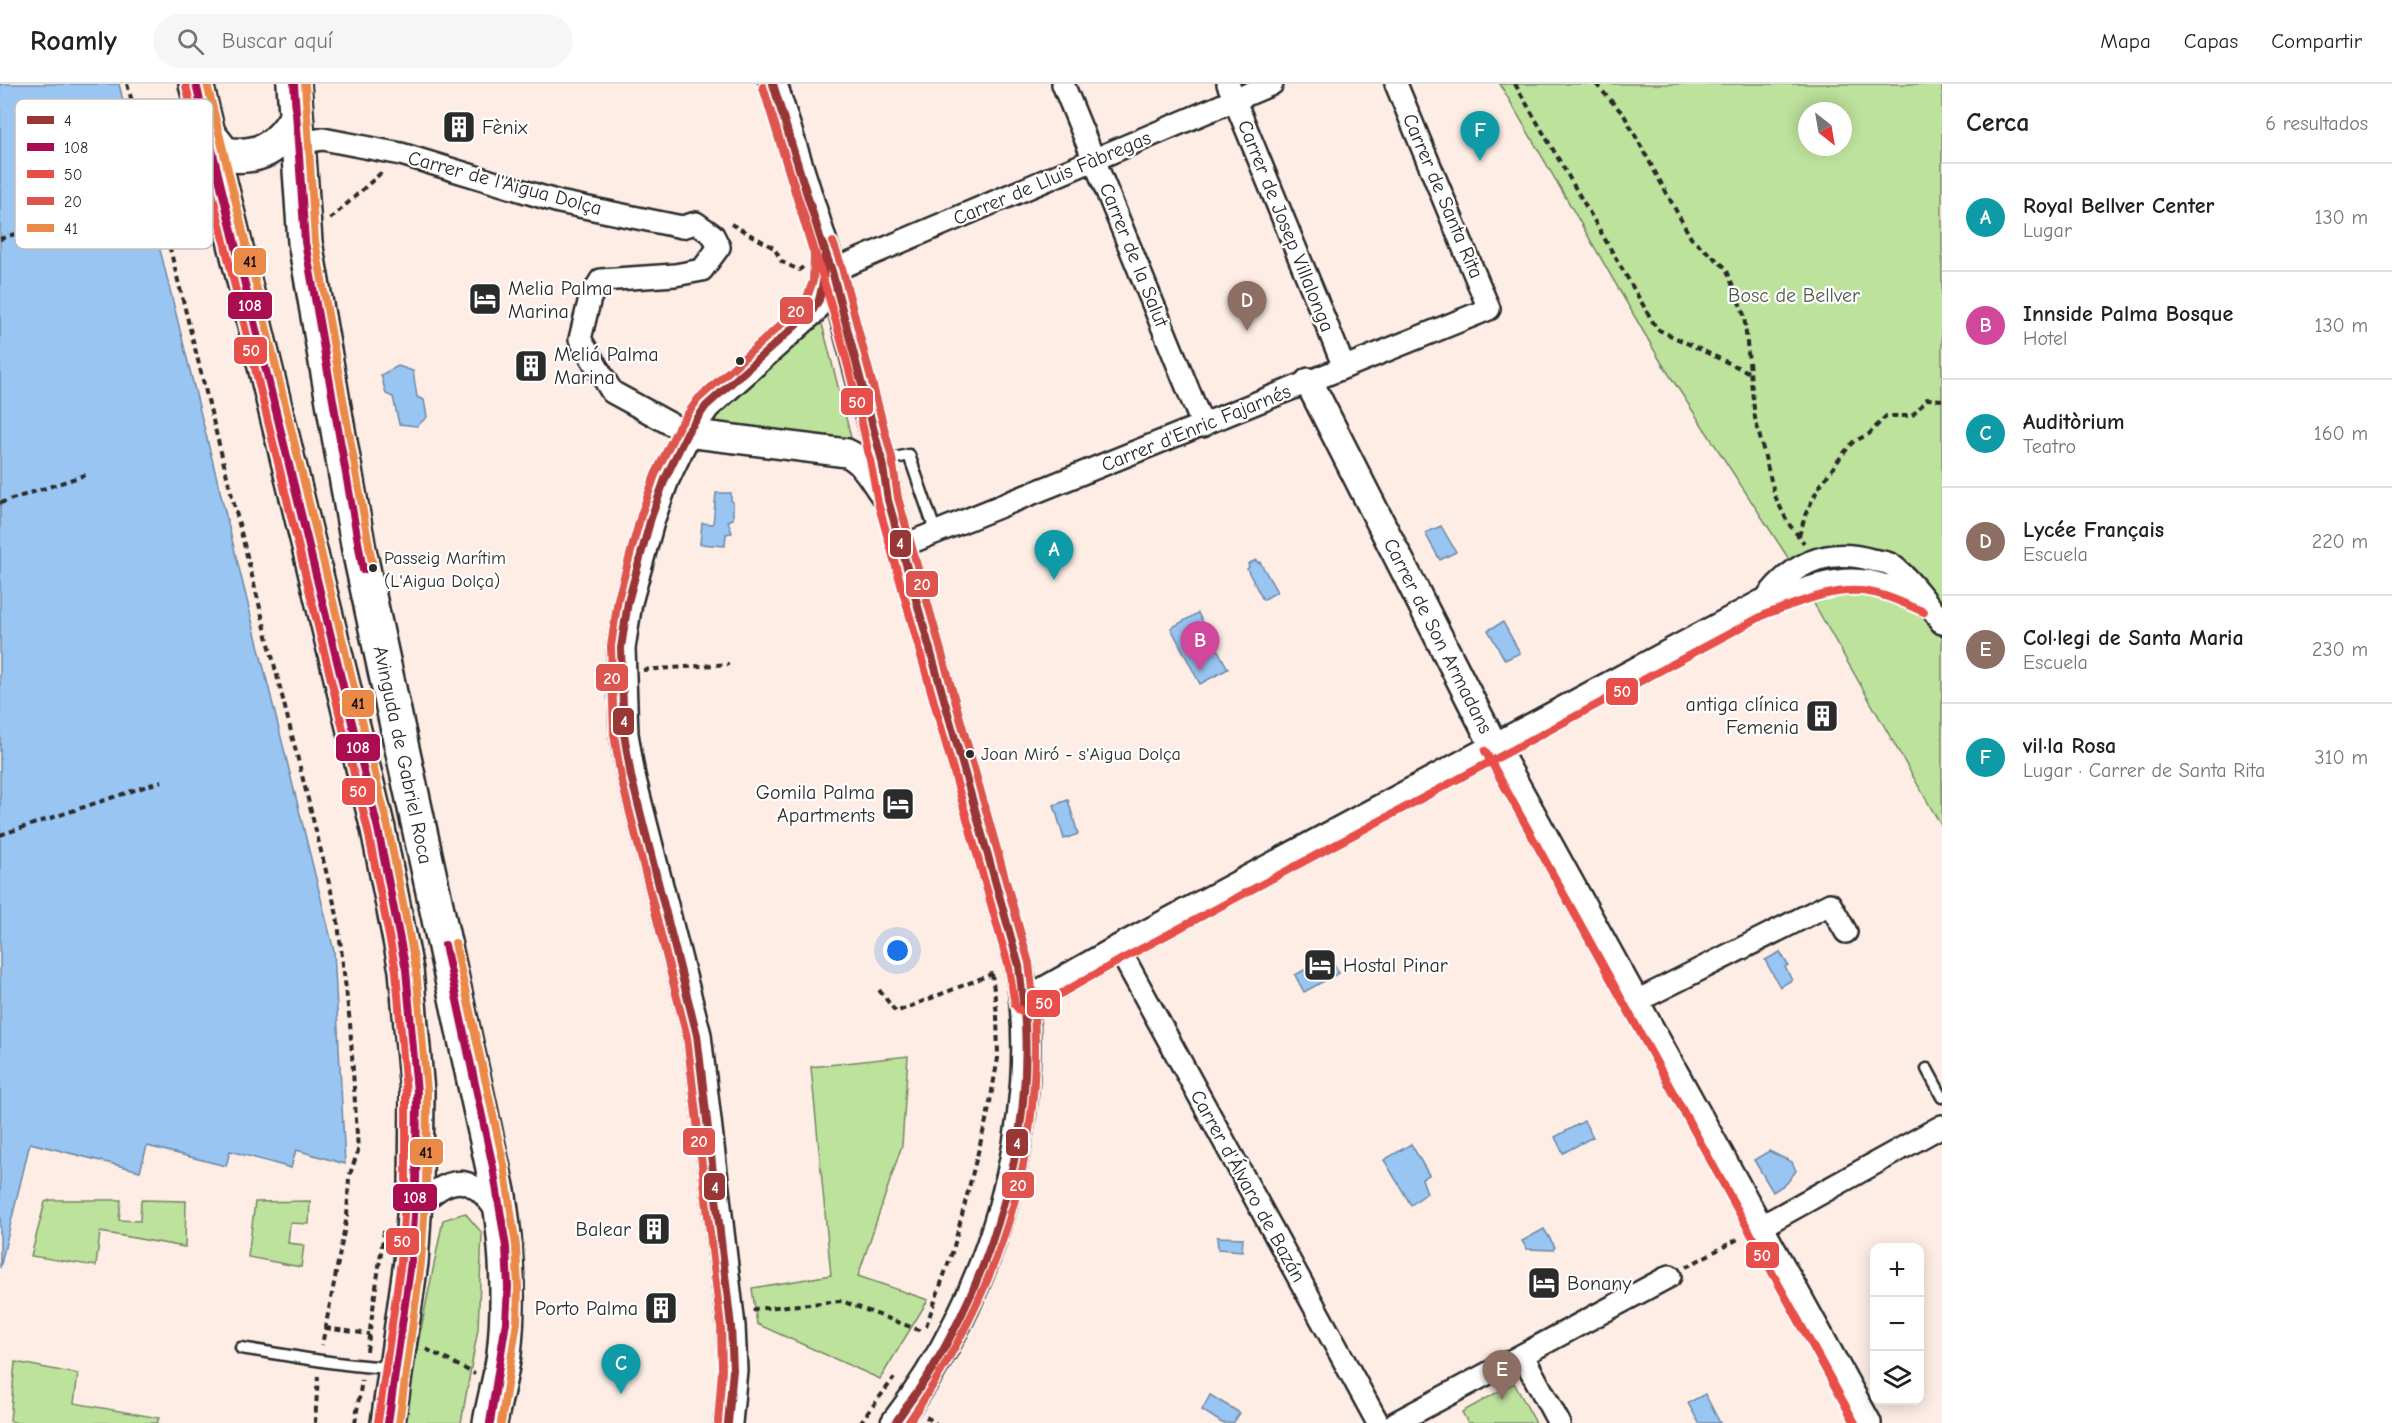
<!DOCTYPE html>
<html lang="es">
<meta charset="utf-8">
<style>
:root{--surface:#fff;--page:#f6f6f6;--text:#202124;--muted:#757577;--line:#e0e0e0;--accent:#111827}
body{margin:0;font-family:"Comic Neue",sans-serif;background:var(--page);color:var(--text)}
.controls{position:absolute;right:18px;bottom:18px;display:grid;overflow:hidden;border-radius:12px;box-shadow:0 3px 15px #0003}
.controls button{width:54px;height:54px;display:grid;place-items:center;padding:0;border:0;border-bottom:2px solid var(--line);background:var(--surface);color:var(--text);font:30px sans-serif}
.compass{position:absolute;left:1798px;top:18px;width:54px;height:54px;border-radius:50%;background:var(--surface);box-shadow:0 3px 15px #0003;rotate:149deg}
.you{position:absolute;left:898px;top:867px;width:21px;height:21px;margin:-15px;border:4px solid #fff;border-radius:50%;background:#1a73e8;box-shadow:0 0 0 9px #1a73e833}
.badge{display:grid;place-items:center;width:39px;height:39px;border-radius:50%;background:var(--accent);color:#fff;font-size:20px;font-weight:700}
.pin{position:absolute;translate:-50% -50px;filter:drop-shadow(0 2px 3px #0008)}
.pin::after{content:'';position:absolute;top:32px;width:21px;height:18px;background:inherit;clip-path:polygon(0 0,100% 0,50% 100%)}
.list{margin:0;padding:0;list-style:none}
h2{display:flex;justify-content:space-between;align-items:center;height:78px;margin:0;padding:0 24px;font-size:26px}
h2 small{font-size:20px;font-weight:400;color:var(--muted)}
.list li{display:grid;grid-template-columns:39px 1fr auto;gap:18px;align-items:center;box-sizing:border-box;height:108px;padding:0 24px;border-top:2px solid var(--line)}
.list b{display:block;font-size:22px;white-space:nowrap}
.list p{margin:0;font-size:20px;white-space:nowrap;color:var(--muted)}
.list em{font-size:20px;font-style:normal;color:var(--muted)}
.icon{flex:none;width:33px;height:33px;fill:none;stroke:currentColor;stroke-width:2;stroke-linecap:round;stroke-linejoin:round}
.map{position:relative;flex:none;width:1942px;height:1339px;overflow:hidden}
header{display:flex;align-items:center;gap:36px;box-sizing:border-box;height:84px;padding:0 30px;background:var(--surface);border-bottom:2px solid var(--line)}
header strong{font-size:28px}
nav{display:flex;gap:33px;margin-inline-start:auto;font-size:21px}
.search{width:420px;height:54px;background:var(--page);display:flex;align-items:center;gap:15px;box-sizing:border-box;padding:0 21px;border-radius:33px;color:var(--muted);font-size:22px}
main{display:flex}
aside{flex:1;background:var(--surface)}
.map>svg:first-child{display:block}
.green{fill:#bde29c;stroke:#748664;stroke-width:1.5;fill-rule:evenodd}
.water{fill:#98c5f2;stroke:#6c87a2;stroke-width:1.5}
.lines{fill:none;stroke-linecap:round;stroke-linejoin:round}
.service-casing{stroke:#2b2b2b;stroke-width:15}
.minor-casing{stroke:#2b2b2b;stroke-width:26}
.tertiary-casing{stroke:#2b2b2b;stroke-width:32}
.trunk-casing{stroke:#2b2b2b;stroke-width:38}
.path{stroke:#2b2b2b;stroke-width:4;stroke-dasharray:6 4.5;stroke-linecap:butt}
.service{stroke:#fff;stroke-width:10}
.minor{stroke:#fff;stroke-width:21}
.tertiary{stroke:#fff;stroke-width:27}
.trunk{stroke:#fff;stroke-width:33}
.bus-1-casing{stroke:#fff;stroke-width:12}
.bus-2-casing{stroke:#fff;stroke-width:12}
.bus-3-casing{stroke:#fff;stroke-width:12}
.bus-4-casing{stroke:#fff;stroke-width:12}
.bus-5-casing{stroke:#fff;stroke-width:12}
.bus-1{stroke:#993636;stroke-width:8}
.bus-2{stroke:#aa0e51;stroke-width:8}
.bus-3{stroke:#e84f4a;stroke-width:8}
.bus-4{stroke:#de544e;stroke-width:8}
.bus-5{stroke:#eb8948;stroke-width:8}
.bus-dot{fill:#2b2b2b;stroke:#fff;stroke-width:2}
.labels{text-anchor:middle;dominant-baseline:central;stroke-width:4.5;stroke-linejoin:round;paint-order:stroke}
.bus-label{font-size:18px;fill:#2b2b2b;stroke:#fff;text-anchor:start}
.poi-label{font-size:20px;fill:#2b2b2b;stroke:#fff;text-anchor:start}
.street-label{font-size:20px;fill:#2b2b2b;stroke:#fff}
.park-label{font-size:20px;fill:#505947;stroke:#fff}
.key{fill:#fff;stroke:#bfbfbf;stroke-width:1.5}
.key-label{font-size:16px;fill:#2b2b2b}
.line-badge{stroke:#fff;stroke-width:2}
.badge-label{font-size:16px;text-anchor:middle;font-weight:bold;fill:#fff}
.pale-badge-label{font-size:16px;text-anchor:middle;font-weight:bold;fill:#111}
</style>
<header>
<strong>Roamly</strong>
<div class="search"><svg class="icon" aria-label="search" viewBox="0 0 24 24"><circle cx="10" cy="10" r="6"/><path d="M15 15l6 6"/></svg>Buscar aquí</div>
<nav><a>Mapa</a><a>Capas</a><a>Compartir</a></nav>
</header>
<main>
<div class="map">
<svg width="1942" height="1339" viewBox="0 0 1942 1339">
<rect width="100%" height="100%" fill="#fdede5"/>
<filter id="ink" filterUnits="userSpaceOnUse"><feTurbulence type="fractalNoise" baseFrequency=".0167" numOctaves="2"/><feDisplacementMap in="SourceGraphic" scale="12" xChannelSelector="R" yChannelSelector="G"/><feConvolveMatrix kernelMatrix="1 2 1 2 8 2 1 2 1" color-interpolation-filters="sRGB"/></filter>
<g filter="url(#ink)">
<g class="green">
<path d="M 1500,0 L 1942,0 L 1942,743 L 1785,469 L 1661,278 ZM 1807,27 L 1843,27 L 1843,63 L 1807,63 Z"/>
<polygon points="821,236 856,373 687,349"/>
<polygon points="908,972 902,1061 858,1192 928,1216 880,1295 757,1240 752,1204 831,1191 811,983"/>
<polygon points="50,1116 121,1116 119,1136 140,1137 141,1116 186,1117 185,1163 100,1148 96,1182 31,1172 45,1118"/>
<polygon points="310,1117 309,1140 290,1139 288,1159 304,1161 301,1183 248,1173 255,1118"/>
<polygon points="465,1129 482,1149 478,1245 461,1339 402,1339 443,1136"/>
<polygon points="15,1278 78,1290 74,1319 159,1334 157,1339 17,1339 10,1337"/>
<polygon points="1514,1299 1536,1339 1468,1339 1462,1328"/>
</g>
<g class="water">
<polygon points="0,0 119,0 334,867 345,1080 296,1066 291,1084 230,1067 226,1082 147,1062 140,1087 30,1059 0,1184"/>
<polygon points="398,282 413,287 417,313 424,316 427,333 417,342 399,340 393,313 386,310 381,291"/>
<polygon points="716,409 731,409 731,416 733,418 733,435 728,437 732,449 726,450 725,462 700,460 702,439 713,440"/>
<polygon points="1441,442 1456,468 1440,476 1425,449"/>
<polygon points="1256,476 1258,479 1260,478 1277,508 1263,516 1247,485 1249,483 1248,480"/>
<polygon points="1198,529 1228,585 1200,600 1171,544"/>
<polygon points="1503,538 1520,569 1505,576 1488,546"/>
<polygon points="1068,716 1078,750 1064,755 1054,721"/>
<polygon points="1780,868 1788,881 1785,883 1792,896 1780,903 1765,876"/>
<polygon points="1330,872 1339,889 1304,908 1295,891"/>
<polygon points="1584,1037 1593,1053 1563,1069 1555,1053"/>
<polygon points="1411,1060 1429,1091 1422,1095 1427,1109 1411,1121 1384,1076"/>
<polygon points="1769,1067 1792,1078 1796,1087 1787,1099 1773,1108 1754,1076"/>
<polygon points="1544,1145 1555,1163 1553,1166 1527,1165 1522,1157"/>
<polygon points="1217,1153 1243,1154 1242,1167 1218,1165"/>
<polygon points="1705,1310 1720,1339 1699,1339 1688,1319"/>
<polygon points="1210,1311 1240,1329 1233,1339 1222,1339 1202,1326"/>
</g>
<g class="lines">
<defs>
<g id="service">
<polyline points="882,377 909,371 936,449"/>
<polyline points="1927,985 1942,1013"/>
<path d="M 241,1264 C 292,1272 342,1282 394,1284"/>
</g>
<g id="minor">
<polyline points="1063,0 1203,342"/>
<polyline points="1228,0 1344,283"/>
<polyline points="298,59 323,55 401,70 559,118 682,143 696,139 713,151 719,163 702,186 675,191 601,196 590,214 580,255 612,308 687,349"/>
<polyline points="832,187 1272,0"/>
<polyline points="902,462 1489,225 1396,0"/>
<path d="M 1762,520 C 1789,481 1825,462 1872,476 C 1878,477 1885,478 1890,480 C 1905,489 1932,524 1942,539"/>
<path d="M 1762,520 C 1790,511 1822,496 1852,496 C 1876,496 1899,506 1920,515"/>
<polyline points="1119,865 1378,1339"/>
<polyline points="1635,918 1830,820 1846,848"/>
<path d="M 415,1126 C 448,1091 471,1086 498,1130"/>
<polyline points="1760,1143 1942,1042"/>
<polyline points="1523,1272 1559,1339"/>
<polyline points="1395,1339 1670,1192"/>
</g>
<g id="tertiary">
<path d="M 773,0 L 832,187 L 882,377 L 888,416 L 1019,882 C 1046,1036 990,1216 895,1339"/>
<polyline points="1309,298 1494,662 1867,1339"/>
<path d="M 687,349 L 847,369 C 865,377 873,395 884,410"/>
<polyline points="1025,918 1119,865 1762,520"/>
<path d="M 728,1339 L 733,1286 L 731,1242 L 697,951 L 631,692 L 624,650 L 621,564 L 628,518 L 651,434 L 665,395 L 687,349 L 706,322 L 813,226 C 821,212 826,196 826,180"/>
</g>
<g id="trunk">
<polyline points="196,0 378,745 406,886 417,1008 416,1101 411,1178 388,1339"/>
<path d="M 294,0 L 305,158 L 359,466 L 499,1112 C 507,1165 510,1217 504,1270 C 501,1293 494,1316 490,1339"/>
<path d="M 209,51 L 224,70 C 259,76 279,63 296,34"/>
</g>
</defs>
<use href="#service" class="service-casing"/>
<use href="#minor" class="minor-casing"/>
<use href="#tertiary" class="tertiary-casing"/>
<use href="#trunk" class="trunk-casing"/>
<g class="path">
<polyline points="127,0 140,45 337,831 350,939 358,1067 349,1093 347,1132 322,1261"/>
<polyline points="1515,0 1657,245 1750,289"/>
<polyline points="1596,0 1624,31 1691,154 1726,184 1744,231 1755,334 1775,412 1788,439 1804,459"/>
<polyline points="330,135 382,88"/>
<polyline points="731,140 774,164 782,178 799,186 803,183"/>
<polyline points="0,155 42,141"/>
<polyline points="0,419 88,390"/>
<polyline points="1799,452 1806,429 1819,403 1843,370 1853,358 1869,350 1886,332 1912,332 1927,315 1942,316"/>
<polyline points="643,586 729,580"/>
<polyline points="0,751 162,697"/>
<polyline points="879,906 896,928 992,890"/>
<polyline points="1686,1183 1740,1154"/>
<polyline points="754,1228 755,1225 842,1217 924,1248"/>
<polyline points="926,1242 953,1166 988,1029 998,974 997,930 992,890 997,889"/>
<polyline points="325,1244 369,1250"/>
<polyline points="426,1265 475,1290"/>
<polyline points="367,1267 384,1147"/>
<polyline points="926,1333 936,1339"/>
<polyline points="315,1339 318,1292"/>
<polyline points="355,1339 362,1296"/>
<polyline points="860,1339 894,1294"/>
</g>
<use href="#service" class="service"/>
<use href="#minor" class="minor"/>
<use href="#tertiary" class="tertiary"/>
<use href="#trunk" class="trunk"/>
<defs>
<g id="bus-1">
<path d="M 823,161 L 832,187 L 882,377 L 888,416 L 1019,882 C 1021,901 1024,921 1025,941 C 1031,1061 992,1188 929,1290 C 918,1307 906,1323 895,1339"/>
<polyline points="728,1339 733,1286 731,1242 697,951 631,692 624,650 621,564 628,518 651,434 665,395 687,349 706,322 813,226 819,216 823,199 825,169 773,0"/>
</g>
<g id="bus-2">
<polyline points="196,0 378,745 406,886 417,1008 416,1101 411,1178 388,1339"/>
<polyline points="294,0 305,158 363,486"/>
<polyline points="445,861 493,1083 506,1163 508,1203 506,1238 490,1339"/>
</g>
<g id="bus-3">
<polyline points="186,2 368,747 396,887 406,1008 406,1101 401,1177 378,1338"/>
<path d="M 763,3 C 806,140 854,277 878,419 L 1009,884 L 1015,921 L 1020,927 L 1030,927 L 1124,874 L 1766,530 C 1796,520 1829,504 1862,507 C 1883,509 1904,519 1924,528"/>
<polyline points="1485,667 1855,1339"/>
</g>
<g id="bus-4">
<path d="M 833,158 L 842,184 L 892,374 L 898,414 L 1029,879 C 1053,1049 1004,1200 908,1339"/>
<polyline points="718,1338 722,1286 721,1243 687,953 621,694 614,650 611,562 618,515 641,431 655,391 678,344 698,315 805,219 813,197 814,170 763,3"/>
</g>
<g id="bus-5">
<polyline points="207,0 388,743 416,885 427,1007 426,1102 421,1179 399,1339"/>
<polyline points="305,0 315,157 373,484"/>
<polyline points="455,859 504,1081 516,1162 518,1203 517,1238 501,1339"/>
</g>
</defs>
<use href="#bus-1" class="bus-1-casing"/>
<use href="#bus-2" class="bus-2-casing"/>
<use href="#bus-3" class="bus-3-casing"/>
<use href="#bus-4" class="bus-4-casing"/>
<use href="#bus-5" class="bus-5-casing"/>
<use href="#bus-1" class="bus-1"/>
<use href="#bus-2" class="bus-2"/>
<use href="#bus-3" class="bus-3"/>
<use href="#bus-4" class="bus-4"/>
<use href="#bus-5" class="bus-5"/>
</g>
</g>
<defs>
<symbol id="building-square" viewBox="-11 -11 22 22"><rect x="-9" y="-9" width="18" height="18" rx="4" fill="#2b2b2b" stroke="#fff"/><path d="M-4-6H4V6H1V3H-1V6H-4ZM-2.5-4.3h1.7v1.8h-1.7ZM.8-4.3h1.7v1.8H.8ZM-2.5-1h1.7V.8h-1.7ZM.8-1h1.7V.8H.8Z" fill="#fff"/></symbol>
<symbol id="hotel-square" viewBox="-11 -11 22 22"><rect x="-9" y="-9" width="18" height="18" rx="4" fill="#2b2b2b" stroke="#fff"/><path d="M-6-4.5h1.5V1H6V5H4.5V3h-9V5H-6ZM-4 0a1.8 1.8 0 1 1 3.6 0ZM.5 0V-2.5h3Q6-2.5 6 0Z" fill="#fff"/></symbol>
</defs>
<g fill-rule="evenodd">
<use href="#building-square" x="440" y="24" width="38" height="38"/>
<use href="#hotel-square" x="466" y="196" width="38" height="38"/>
<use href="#building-square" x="512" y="263" width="38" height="38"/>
<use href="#building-square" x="1803" y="613" width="38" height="38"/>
<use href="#hotel-square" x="879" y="701" width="38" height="38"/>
<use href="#hotel-square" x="1301" y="862" width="38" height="38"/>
<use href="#building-square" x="635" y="1126" width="38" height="38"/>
<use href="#hotel-square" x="1525" y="1180" width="38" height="38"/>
<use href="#building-square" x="642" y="1205" width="38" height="38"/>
</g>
<g class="bus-dot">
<circle cx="740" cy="277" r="5"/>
<circle cx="373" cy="484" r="5"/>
<circle cx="970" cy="670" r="5"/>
</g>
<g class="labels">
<g class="bus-label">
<text x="384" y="474">Passeig Marítim<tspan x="384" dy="23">(L'Aigua Dolça)</tspan></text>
<text x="981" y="670">Joan Miró - s'Aigua Dolça</text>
</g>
<g class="poi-label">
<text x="482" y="43">Fènix</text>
<text x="508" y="204">Melia Palma<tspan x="508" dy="23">Marina</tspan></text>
<text x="554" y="270">Meliá Palma<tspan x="554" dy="23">Marina</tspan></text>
<text x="1799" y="620" text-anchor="end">antiga clínica<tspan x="1799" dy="23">Femenia</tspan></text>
<text x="875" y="708" text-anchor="end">Gomila Palma<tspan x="875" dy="23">Apartments</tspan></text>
<text x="1343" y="881">Hostal Pinar</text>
<text x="631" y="1145" text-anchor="end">Balear</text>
<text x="1567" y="1199">Bonany</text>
<text x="638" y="1224" text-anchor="end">Porto Palma</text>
</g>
<g class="street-label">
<text transform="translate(1052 94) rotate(-23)">Carrer de Lluis Fàbregas</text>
<text transform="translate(505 99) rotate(15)">Carrer de l'Aigua Dolça</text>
<text transform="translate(1443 112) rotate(67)">Carrer de Santa Rita</text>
<text transform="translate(1286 142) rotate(68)">Carrer de Josep Villalonga</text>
<text transform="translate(1134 171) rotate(68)">Carrer de la Salut</text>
<text transform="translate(1196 344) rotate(-22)">Carrer d'Enric Fajarnés</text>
<text transform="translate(1438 552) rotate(63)">Carrer de Son Armadans</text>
<text transform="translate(403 671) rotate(78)">Avinguda de Gabriel Roca</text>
<text transform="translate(1248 1102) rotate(61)">Carrer d'Álvaro de Bazán</text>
</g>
<g class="park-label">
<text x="1794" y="211">Bosc de Bellver</text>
</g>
</g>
<rect x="15" y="15" width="198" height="150" rx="9" class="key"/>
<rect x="27" y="32" width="27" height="8" fill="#993636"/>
<rect x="27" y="59" width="27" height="8" fill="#aa0e51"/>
<rect x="27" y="86" width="27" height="8" fill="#e84f4a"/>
<rect x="27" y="113" width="27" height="8" fill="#de544e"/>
<rect x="27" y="140" width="27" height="8" fill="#eb8948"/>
<g class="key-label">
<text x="64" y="42">4</text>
<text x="64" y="69">108</text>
<text x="64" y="96">50</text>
<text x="64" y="123">20</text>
<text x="64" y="150">41</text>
</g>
<g class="line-badge">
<rect x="233" y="163" width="34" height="29" rx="6" fill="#eb8948"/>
<rect x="227" y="207" width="46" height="29" rx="6" fill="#aa0e51"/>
<rect x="779" y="212" width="35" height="29" rx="6" fill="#de544e"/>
<rect x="233" y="252" width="35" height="29" rx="6" fill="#e84f4a"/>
<rect x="840" y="303" width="34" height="29" rx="6" fill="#e84f4a"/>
<rect x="889" y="445" width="23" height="29" rx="6" fill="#993636"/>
<rect x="905" y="486" width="34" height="28" rx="6" fill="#de544e"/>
<rect x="595" y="579" width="34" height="29" rx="6" fill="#de544e"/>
<rect x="1605" y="593" width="34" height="29" rx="6" fill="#e84f4a"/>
<rect x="341" y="605" width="34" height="29" rx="6" fill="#eb8948"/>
<rect x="612" y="623" width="23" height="29" rx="6" fill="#993636"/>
<rect x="335" y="649" width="46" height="29" rx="6" fill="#aa0e51"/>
<rect x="341" y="693" width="35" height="29" rx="6" fill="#e84f4a"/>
<rect x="1026" y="905" width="35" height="29" rx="6" fill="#e84f4a"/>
<rect x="682" y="1043" width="34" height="29" rx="6" fill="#de544e"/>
<rect x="1005" y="1044" width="24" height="29" rx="6" fill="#993636"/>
<rect x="409" y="1054" width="35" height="28" rx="6" fill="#eb8948"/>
<rect x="1001" y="1087" width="34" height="28" rx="6" fill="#de544e"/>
<rect x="703" y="1088" width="23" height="29" rx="6" fill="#993636"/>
<rect x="392" y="1099" width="46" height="29" rx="6" fill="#aa0e51"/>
<rect x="385" y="1143" width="35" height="29" rx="6" fill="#e84f4a"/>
<rect x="1745" y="1157" width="35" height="28" rx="6" fill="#e84f4a"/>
</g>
<g class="badge-label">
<text x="250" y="227">108</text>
<text x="796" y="233">20</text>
<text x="251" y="272">50</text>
<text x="857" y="324">50</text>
<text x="900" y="465">4</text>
<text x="922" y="506">20</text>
<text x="612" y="600">20</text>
<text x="1622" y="613">50</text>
<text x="624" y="643">4</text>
<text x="358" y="669">108</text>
<text x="358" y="713">50</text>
<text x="1044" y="925">50</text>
<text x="699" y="1063">20</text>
<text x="1017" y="1065">4</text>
<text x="1018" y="1107">20</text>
<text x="715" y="1109">4</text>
<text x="415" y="1119">108</text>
<text x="402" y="1163">50</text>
<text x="1762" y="1177">50</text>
</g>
<g class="pale-badge-label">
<text x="250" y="183">41</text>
<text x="358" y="625">41</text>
<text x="426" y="1074">41</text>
</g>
</svg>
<div class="controls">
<button>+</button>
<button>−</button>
<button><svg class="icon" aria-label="layers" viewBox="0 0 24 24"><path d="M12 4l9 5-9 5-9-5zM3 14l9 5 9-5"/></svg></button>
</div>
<svg class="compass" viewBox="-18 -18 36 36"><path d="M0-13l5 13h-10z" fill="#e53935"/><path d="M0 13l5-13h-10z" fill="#757577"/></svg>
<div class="you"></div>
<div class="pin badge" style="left:1054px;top:496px;background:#0f9aa8">A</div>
<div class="pin badge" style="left:1200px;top:587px;background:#d1479c">B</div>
<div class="pin badge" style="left:621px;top:1310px;background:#0f9aa8">C</div>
<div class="pin badge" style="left:1247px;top:247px;background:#8d6e63">D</div>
<div class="pin badge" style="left:1502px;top:1316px;background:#8d6e63">E</div>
<div class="pin badge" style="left:1480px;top:77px;background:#0f9aa8">F</div>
</div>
<aside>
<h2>Cerca<small>6 resultados</small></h2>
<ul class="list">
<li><span class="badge" style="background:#0f9aa8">A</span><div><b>Royal Bellver Center</b><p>Lugar</p></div><em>130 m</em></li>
<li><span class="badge" style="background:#d1479c">B</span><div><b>Innside Palma Bosque</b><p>Hotel</p></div><em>130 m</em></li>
<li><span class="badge" style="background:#0f9aa8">C</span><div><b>Auditòrium</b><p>Teatro</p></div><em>160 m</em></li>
<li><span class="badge" style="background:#8d6e63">D</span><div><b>Lycée Français</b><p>Escuela</p></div><em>220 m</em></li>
<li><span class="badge" style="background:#8d6e63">E</span><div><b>Col·legi de Santa Maria</b><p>Escuela</p></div><em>230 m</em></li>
<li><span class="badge" style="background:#0f9aa8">F</span><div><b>vil·la Rosa</b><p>Lugar · Carrer de Santa Rita</p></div><em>310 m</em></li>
</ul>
</aside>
</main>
